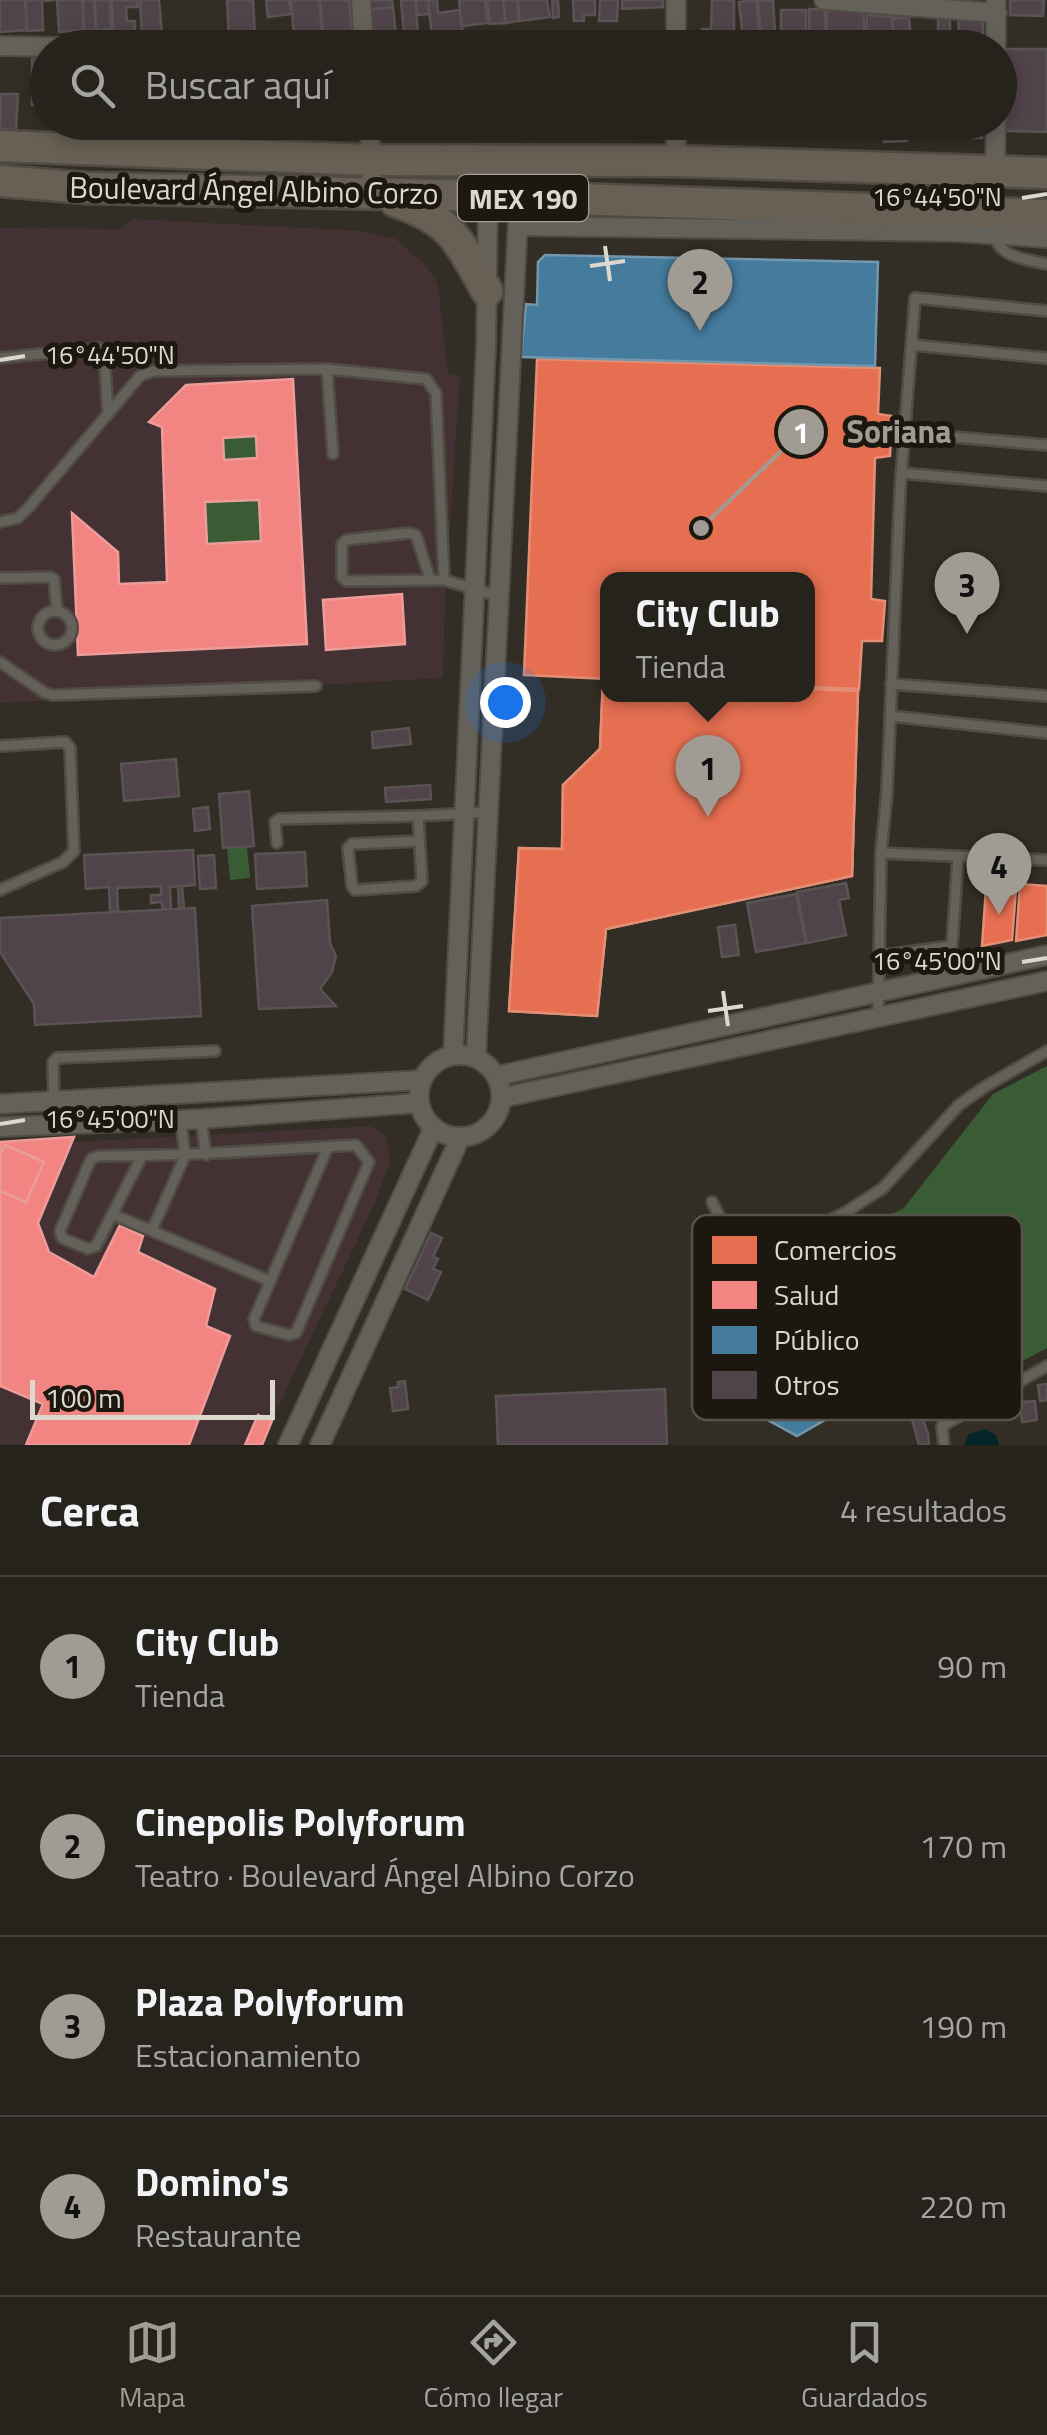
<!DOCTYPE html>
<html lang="es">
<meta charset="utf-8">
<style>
:root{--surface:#26221c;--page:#322f29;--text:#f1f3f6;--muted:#a4a4a3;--line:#423f3b;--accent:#a19c93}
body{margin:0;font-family:"Titillium Web",sans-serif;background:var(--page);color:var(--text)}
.scale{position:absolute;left:30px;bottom:25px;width:245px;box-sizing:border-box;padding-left:10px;border:5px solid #ddd8ce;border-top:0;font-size:28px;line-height:35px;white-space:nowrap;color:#ddd8ce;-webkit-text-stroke:8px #1c1810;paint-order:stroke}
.you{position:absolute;left:505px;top:702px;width:35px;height:35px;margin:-25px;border:8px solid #fff;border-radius:50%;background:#1a73e8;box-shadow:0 0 0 15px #1a73e833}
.badge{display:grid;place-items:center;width:65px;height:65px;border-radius:50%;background:var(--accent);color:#111;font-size:32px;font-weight:700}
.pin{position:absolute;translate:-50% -82px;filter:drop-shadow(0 2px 5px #0008)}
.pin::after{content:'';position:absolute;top:52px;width:35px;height:30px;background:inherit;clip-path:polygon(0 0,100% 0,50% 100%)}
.popup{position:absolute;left:600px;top:572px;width:215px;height:130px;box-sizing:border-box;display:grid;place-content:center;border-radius:20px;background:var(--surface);filter:drop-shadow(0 2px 8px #0005);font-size:32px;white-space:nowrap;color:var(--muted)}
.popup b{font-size:38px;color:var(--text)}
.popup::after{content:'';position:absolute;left:50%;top:100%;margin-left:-20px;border:20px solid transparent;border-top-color:var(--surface)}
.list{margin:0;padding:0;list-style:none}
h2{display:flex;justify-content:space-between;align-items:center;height:130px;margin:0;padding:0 40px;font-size:42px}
h2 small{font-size:32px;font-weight:400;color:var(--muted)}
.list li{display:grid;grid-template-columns:65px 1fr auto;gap:30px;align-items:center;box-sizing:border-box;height:180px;padding:0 40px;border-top:2px solid var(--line)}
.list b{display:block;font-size:38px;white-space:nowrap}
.list p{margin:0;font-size:32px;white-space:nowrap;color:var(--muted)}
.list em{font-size:32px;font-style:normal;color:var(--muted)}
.icon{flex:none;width:55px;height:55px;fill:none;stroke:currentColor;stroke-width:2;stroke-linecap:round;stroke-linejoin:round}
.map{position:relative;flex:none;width:1047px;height:1445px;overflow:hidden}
.search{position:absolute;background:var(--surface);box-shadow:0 5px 15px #0003;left:30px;right:30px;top:30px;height:110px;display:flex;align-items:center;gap:25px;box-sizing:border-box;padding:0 35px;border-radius:55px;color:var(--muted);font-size:38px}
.sheet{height:850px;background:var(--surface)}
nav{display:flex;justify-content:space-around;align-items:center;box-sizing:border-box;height:140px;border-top:2px solid var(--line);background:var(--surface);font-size:28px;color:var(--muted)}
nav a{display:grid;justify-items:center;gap:5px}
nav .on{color:var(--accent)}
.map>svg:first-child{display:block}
.medical{fill:#433133}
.green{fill:#3a5c35}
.water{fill:#04242a}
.shops{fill:#e76f51;stroke:#e48e76;stroke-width:2.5}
.health{fill:#f28482;stroke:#ec9d99;stroke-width:2.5;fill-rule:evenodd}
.public{fill:#457b9d;stroke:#7397ac;stroke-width:2.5}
.building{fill:#504349;stroke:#595453;stroke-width:2.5}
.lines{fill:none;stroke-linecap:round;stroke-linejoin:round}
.lane-casing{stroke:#504c44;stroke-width:14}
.street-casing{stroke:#504c44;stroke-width:22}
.primary-casing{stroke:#504c44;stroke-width:35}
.lane{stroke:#64605a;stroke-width:9}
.street{stroke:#64605a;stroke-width:18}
.primary{stroke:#686054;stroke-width:30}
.ticks{fill:none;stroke:#ddd8ce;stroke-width:4}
.labels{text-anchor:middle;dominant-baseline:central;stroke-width:10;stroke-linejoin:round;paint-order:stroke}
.shield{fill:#1c1810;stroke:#a39e95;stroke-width:2.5}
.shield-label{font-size:28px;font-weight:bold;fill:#ddd8ce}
.street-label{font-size:30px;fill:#ddd8ce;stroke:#1c1810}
.key{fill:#1c1810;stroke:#565249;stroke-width:2.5}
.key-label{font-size:28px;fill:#ddd8ce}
.ticks-label{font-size:25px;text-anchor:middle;fill:#ddd8ce;stroke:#1c1810;stroke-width:10;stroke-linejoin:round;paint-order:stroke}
.leader{fill:none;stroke:#a19c93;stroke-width:4}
.callout-dot{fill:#a19c93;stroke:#1c1810;stroke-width:4}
.mark-label{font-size:30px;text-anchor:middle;font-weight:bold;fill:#fff}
.callout-label{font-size:32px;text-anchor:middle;font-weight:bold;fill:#a19c93;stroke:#1c1810;stroke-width:10;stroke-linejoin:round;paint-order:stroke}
</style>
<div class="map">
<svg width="1047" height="1445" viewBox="0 0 1047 1445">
<rect width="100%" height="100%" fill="#322e25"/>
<g class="medical">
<polygon points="134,219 362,231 396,239 427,267 438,285 448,374 460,377 445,598 443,678 0,703 0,228 120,229"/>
<polygon points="370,1126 386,1136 390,1163 374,1205 260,1445 0,1445 0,1146"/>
</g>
<g class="green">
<polygon points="256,436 257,458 224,460 223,438"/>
<polygon points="259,500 261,541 207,544 205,502"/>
<polygon points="247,847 250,878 230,880 227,848"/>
<polygon points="1047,1066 1047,1348 942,1404 958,1363 1011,1325 1006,1314 864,1226 903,1209 993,1094"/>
</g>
<polygon class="water" points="985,1429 996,1435 999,1445 964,1445 969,1434"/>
<g class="shops">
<polygon points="537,359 880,368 878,414 892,416 890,456 875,458 871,599 885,601 882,641 862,641 859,689 808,687 808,580 608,580 608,679 524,675"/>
<polygon points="603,680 608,680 608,694 808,694 808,689 858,691 852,876 606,929 597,1016 509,1011 519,848 562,849 563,785 600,749"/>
<polygon points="603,680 608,680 608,694 808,694 808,689 858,691 852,876 606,929 597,1016 509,1011 519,848 562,849 563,785 600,749"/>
<polygon points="1020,884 1047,886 1047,935 1016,941"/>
<polygon points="986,888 1016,890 1012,940 982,946"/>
</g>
<g class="health">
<path d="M 293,379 L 307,644 L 78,655 L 72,513 L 118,552 L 119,584 L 167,582 L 162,427 L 149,422 L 186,385 ZM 256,436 L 257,458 L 224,460 L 223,438 ZM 259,500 L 261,541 L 207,544 L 205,502 Z"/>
<polygon points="402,594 405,644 326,650 323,600"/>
<polygon points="74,1137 38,1223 49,1252 94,1277 120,1225 143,1236 138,1252 215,1289 206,1326 230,1336 189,1445 26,1445 43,1404 0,1386 0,1191 26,1202 44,1162 5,1145 0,1155 0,1142"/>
<polygon points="5,1145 44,1162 26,1202 0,1191 0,1155"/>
<polygon points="258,1415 272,1421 262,1445 245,1445"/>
</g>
<g class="public">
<polygon points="545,255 878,262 875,366 521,357 526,304 537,305 538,262"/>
<polygon points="874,1233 900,1273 917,1264 1005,1317 963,1342 957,1365 949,1377 932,1390 911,1398 895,1400 872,1393 797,1436 706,1386 747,1361 723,1322 778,1295 791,1318 804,1314 814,1305 820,1294 820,1287 811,1271"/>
</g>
<g class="building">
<polygon points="0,0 25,0 27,30 0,32"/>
<polygon points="26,0 55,0 42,1 43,30 27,31"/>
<polygon points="57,0 82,0 84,30 59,32"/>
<polygon points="83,0 94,0 96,30 84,31"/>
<polygon points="95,0 110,0 111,29 96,30"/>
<polygon points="112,0 137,0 138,7 126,7 127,21 135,21 135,33 113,33"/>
<polygon points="140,0 159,0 162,34 142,35"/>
<polygon points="227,0 253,0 255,36 229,38"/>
<polygon points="266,0 289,0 291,14 268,17"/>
<polygon points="291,0 319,0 322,33 294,36"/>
<polygon points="320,0 349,0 352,31 323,33"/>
<polygon points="369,0 392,0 393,7 370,10"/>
<polygon points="401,0 415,0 418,32 404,33"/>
<polygon points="416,0 428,0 429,14 417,15"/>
<polygon points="428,0 437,0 438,13 460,10 463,33 432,37"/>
<polygon points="459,0 485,0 488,23 462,26"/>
<polygon points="487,0 503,0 505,23 490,24"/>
<polygon points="503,0 517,0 519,21 506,23"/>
<polygon points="518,0 547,0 550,17 520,21"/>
<polygon points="552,0 558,0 559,17 553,18"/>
<polygon points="573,0 595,0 595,15 584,15 584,21 574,21"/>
<polygon points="600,0 618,0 617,21 599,21"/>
<polygon points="622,0 663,0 663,7 622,9"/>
<polygon points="712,0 734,0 734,48 702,48 702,29 711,29"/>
<polygon points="756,0 761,48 744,48 739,2"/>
<polygon points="773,0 776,48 762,48 758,1"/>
<polygon points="1010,0 1044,0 1043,16 1010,15"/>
<polygon points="393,7 396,35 373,38 370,10"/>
<rect x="809" y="9" width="16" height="39"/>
<rect x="781" y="10" width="25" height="38"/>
<polygon points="827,10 864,11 864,48 827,48"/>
<polygon points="958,13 983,13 983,44 959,44"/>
<polygon points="867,15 899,17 898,36 891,36 891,48 865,48"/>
<rect x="938" y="15" width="12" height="33"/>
<polygon points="909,17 911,39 894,41 892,19"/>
<rect x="684" y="36" width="15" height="12"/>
<polygon points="1005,49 1047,49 1047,132 1004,131"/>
<rect x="32" y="55" width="16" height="50"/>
<polygon points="1,94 18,94 16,130 0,129"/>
<polygon points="290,122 359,122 359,126 295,125"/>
<polygon points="400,122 451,122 451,124 400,126"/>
<rect x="503" y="122" width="18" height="6"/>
<rect x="567" y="122" width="48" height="3"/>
<polygon points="617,122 661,122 661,128 617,126"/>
<polygon points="811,122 882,122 883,126 832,128 833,138 811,139"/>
<polygon points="883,122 907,122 907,141 884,142"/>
<polygon points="910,122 931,122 931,139 910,138"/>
<rect x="935" y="122" width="47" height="16"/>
<polygon points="209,123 213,142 201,144 198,125"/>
<polygon points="409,728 411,744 373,748 372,732"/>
<polygon points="176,759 179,796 124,801 121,764"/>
<polygon points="430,785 431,799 386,802 385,788"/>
<polygon points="249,791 254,846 223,848 219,794"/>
<polygon points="208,807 210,829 195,831 193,809"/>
<polygon points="193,850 195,885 170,887 171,909 163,909 161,902 151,903 151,895 161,895 161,886 117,888 118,911 110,912 109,887 86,889 84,855"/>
<polygon points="305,852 307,886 257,889 255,854"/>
<polygon points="214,855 216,888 200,889 198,856"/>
<polygon points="846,883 849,898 839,900 846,935 807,943 797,892"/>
<polygon points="178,886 182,886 184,908 179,908"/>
<polygon points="796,894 806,943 756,952 747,903"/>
<polygon points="327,900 330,943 336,956 332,972 320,989 336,1006 259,1009 252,906"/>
<polygon points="195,908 201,1016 35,1025 34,1004 0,952 0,918"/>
<polygon points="735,925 739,955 722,957 718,927"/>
<polygon points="431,1233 442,1238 433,1257 438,1259 433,1269 441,1272 428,1300 405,1289"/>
<polygon points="405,1381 408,1409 393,1411 390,1388 398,1387 398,1382"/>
<polygon points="1047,1384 1047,1400 1040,1401 1038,1385"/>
<polygon points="665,1389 667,1445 498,1445 496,1396"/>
<polygon points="1035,1401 1037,1420 1022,1422 1020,1402"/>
<polygon points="919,1408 928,1434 929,1445 919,1445 910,1412"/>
</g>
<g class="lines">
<defs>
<g id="lane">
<path d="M 994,234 C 999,258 1026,259 1047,264"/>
<polyline points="912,345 1047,358"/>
<polyline points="0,358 99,348 104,351 108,414"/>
<polyline points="327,369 333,454"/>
<polyline points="905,433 1047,445"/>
<polyline points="901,473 1047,486"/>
<polyline points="0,522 18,518 29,507 140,376 154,371 327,369 426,379 436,393 444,580 346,581 342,577 342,544 346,540 409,533 416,535 430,579"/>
<polyline points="0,578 50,577 54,579 57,610"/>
<polyline points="444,580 498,596"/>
<circle cx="55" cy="628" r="17"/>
<polyline points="0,662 45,693 53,695 316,686"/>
<polyline points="891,684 1047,696"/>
<polyline points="890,716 1047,733"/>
<polyline points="0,746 65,742 70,748 74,851 63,862 0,890"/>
<polyline points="419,841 352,844 348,848 352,886 355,890 416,886 422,881 418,816 489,812"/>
<polyline points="277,843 275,822 279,819 418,816"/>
<polyline points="881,853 887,791 900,491 915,298 1047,311"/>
<polyline points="878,956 952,946 958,856"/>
<polyline points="878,1017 881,853 1047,860"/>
<polyline points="54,1100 53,1062 57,1058 215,1051"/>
<polyline points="201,1119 206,1155"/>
<path d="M 142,1156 L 96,1246 L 88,1249 L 62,1238 L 60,1231 L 91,1159 L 99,1156 C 185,1156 270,1150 356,1145 L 369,1162 L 296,1333 L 289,1335 L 256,1326 L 254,1319 L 328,1147"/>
<polyline points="712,1202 745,1265 753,1299"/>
<polyline points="112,1214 270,1281"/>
<polyline points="152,1230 185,1156 181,1120"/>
<polyline points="745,1265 846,1212 883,1188 959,1105 986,1086 1047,1051"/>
<polyline points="944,1445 942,1426 1047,1366"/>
</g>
<g id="street">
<polyline points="361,0 364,48"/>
<polyline points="824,0 997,13"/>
<polyline points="996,0 996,48"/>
<polyline points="0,46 113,48"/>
<polyline points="491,48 676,43"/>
<polyline points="676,48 676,0"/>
<polyline points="369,122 373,193"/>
<polyline points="676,161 676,122"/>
<polyline points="995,171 996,122"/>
<polyline points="519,226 957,232 1047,238"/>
<circle cx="460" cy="1096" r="41"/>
<polyline points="453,1055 486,347 488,196"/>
<polyline points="476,1057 519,198"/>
<polyline points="497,1076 1047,955"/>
<polyline points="501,1098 1047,981"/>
<polyline points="0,1104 422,1080"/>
<polyline points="0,1127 201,1119 418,1103"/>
<polyline points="288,1445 433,1129"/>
<polyline points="320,1445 460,1138"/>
</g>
<g id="primary">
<polyline points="0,146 371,160 676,161 1047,173"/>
<polyline points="0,181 87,188 488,196 1047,215"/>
<path d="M 395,201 C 454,222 457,239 487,291"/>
</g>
</defs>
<use href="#lane" class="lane-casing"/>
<use href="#street" class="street-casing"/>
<use href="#primary" class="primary-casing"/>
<use href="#lane" class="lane"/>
<use href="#street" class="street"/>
<use href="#primary" class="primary"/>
</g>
<path class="ticks" d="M 1022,198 L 1047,194M 605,246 L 610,281M 590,266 L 625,261M 0,360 L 25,356M 1022,962 L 1047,958M 723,991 L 728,1026M 708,1011 L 743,1006M 0,1124 L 25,1120"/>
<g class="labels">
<rect class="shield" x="458" y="175" width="130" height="46" rx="8"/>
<g class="shield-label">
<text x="523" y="198">MEX 190</text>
</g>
<g class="street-label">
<text transform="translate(254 190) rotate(1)">Boulevard Ángel Albino Corzo</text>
</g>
</g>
<rect x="692" y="1215" width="330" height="205" rx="15" class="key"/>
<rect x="712" y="1236" width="45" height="28" fill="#e76f51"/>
<rect x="712" y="1281" width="45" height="28" fill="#f28482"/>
<rect x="712" y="1326" width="45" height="28" fill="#457b9d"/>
<rect x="712" y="1371" width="45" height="28" fill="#504349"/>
<g class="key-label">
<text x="774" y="1260">Comercios</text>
<text x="774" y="1305">Salud</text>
<text x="774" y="1350">Público</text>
<text x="774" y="1395">Otros</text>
</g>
<g class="ticks-label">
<text x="937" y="206">16°44'50"N</text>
<text x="110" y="364">16°44'50"N</text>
<text x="937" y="970">16°45'00"N</text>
<text x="110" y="1128">16°45'00"N</text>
</g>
<path class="leader" d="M701 528L801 432"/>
<g class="callout-dot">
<circle cx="701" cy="528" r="10"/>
<circle cx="801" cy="432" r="25"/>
</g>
<g class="mark-label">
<text x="801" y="443">1</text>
</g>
<g class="callout-label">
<text x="899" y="443">Soriana</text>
</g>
</svg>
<div class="scale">100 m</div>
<div class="you"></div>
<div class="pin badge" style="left:708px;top:817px">1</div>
<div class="popup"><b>City Club</b>Tienda</div>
<div class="pin badge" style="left:700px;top:331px">2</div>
<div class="pin badge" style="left:967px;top:634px">3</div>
<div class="pin badge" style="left:999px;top:915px">4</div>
<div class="search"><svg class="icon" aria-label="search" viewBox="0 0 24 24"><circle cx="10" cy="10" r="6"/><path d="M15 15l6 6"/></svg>Buscar aquí</div>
</div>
<section class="sheet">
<h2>Cerca<small>4 resultados</small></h2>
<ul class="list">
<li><span class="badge">1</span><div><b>City Club</b><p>Tienda</p></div><em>90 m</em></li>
<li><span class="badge">2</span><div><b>Cinepolis Polyforum</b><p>Teatro · Boulevard Ángel Albino Corzo</p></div><em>170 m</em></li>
<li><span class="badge">3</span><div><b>Plaza Polyforum</b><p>Estacionamiento</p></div><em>190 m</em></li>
<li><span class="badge">4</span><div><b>Domino's</b><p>Restaurante</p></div><em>220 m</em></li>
</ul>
</section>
<nav>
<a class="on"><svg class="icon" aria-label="map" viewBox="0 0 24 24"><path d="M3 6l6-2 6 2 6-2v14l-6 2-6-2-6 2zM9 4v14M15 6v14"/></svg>Mapa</a>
<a><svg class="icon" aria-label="directions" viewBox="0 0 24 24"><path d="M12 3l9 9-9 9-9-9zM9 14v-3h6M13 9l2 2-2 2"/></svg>Cómo llegar</a>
<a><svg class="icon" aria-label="saved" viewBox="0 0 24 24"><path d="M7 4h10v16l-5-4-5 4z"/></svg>Guardados</a>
</nav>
